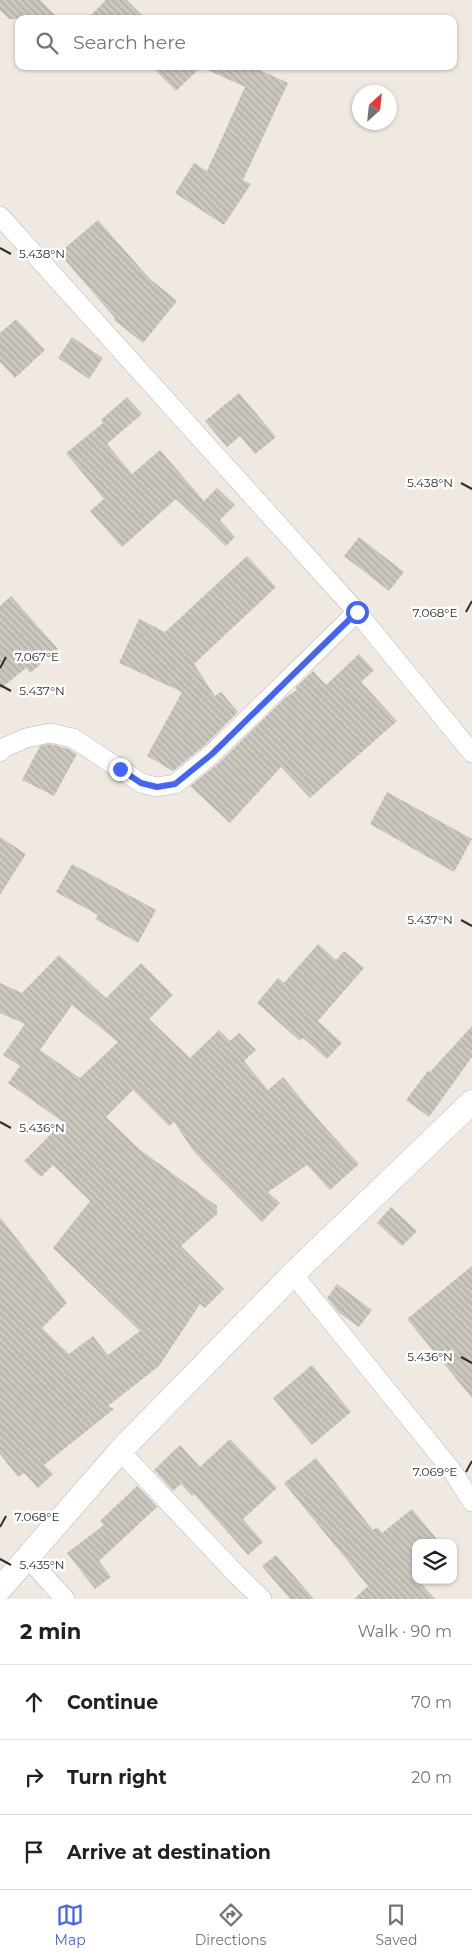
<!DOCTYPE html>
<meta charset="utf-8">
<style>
:root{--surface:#fff;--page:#f2f2f2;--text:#202124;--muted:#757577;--line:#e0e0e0;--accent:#4264fb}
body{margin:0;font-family:Montserrat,sans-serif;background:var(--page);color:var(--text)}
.controls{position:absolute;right:15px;bottom:15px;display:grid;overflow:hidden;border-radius:10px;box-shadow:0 1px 4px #0004}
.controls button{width:45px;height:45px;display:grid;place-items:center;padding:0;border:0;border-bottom:1px solid var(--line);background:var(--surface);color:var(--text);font:25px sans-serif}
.compass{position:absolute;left:352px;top:85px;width:45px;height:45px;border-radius:50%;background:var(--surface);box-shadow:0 1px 4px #0004;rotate:27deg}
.stop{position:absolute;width:15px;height:15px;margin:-11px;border:4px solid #4264fb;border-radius:50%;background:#fff}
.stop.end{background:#4264fb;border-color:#fff;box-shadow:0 1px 5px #0008}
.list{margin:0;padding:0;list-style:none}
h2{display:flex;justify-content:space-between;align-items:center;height:65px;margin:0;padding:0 20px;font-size:21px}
h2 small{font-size:16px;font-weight:400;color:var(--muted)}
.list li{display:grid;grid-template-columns:32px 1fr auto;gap:15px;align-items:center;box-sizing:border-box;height:75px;padding:0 20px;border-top:1px solid var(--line)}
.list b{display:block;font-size:19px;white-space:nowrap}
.list em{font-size:16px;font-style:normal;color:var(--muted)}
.icon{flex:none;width:28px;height:28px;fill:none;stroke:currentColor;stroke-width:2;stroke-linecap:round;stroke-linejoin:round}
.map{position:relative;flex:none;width:472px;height:1599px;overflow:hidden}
.search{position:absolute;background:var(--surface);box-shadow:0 1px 4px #0004;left:15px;right:15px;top:15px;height:55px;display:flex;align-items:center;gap:12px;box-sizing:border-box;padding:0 18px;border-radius:10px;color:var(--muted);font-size:19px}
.sheet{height:290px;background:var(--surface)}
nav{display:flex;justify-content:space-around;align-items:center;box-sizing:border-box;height:70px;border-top:1px solid var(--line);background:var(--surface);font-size:14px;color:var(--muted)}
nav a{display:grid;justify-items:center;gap:2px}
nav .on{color:var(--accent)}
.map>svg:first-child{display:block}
.building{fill:url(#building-back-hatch);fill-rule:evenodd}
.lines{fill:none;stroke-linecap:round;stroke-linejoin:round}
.minor-casing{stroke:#b4b7c1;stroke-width:20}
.tertiary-casing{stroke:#b4b7c1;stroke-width:25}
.minor{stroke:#fff;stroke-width:19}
.tertiary{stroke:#fff;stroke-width:24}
.route{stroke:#4264fb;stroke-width:6}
.ticks{fill:none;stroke:#2e2e2e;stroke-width:2}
.ticks-label{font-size:12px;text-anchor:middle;fill:#2e2e2e;stroke:#fff;stroke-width:5;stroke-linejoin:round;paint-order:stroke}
</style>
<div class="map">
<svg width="472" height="1599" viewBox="0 0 472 1599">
<defs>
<pattern id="building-back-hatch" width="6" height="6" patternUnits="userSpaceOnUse" patternTransform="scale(1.25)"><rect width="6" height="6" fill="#cbc7bf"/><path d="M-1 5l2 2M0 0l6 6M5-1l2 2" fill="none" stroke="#afaba4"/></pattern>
</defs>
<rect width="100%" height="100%" fill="#efe9e1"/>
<g class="building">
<polygon points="0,0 40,0 59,19 9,19 0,10"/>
<polygon points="106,0 127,0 146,19 87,19"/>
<polygon points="151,66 251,66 288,83 243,180 251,184 224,225 175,193 194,163 207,171 245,87 201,67 176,91"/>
<polygon points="98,220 149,278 177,301 143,343 114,320 115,318 59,253"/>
<polygon points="16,319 45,350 15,378 0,362 0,333"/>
<polygon points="72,337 103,358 89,379 58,358"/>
<polygon points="239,393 276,437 255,454 240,436 227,447 205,421"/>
<polygon points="127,397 142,414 107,444 132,474 160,450 204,501 217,488 235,505 220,520 235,537 226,546 176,499 122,547 90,511 104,499 66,453 103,423 101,420"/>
<polygon points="359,537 404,572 389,591 344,556"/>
<polygon points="247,556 276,587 194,664 215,696 221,692 238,712 204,746 173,771 147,756 182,692 119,663 139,619 165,632"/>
<polygon points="11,596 58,649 30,673 26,668 0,689 0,606"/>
<polygon points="359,654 374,670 361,682 397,721 310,798 281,767 230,823 190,786 220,762 286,697 297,690 295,688 313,671 326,685"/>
<polygon points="50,744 69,749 77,754 54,796 22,780 40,746"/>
<polygon points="387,792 472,839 454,872 370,824"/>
<polygon points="0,837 26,854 0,895"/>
<polygon points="72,864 156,910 138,943 95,919 98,915 56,892"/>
<polygon points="318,944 336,960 344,951 364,968 318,1021 342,1043 327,1059 303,1038 300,1041 257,1003 278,978 284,983"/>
<path d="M 59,955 L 106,998 L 141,963 L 173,995 L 149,1019 L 190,1058 L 219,1030 L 230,1041 L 239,1033 L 256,1050 L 244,1061 L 268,1090 L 283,1077 L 322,1124 L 359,1164 L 330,1190 L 307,1165 L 268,1192 L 280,1203 L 262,1222 L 195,1153 L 174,1122 L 169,1126 L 133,1090 L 106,1117 L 139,1149 L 217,1206 L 217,1214 L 181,1246 L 224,1289 L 205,1308 L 200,1304 L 159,1366 L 108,1406 L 114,1409 L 44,1465 L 53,1474 L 38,1488 L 24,1473 L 18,1477 L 0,1454 L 0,1217 L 67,1303 L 42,1328 L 69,1354 L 93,1336 L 108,1355 L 140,1331 L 53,1248 L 90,1201 L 53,1165 L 41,1177 L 24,1161 L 63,1122 L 8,1083 L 20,1066 L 3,1055 L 25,1024 L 0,1013 L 0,983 L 22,993 ZM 72,1005 L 118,1042 L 80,1078 L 40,1050 Z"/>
<polygon points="472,1026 472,1057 429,1117 406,1100 428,1071 430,1072"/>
<polygon points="391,1207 417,1231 402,1246 377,1223"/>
<polygon points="472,1266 472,1398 407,1319"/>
<polygon points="337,1284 372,1310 359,1327 339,1313 327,1298"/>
<polygon points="312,1365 351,1412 312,1445 273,1398"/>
<polygon points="230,1439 277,1488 243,1519 263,1542 248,1555 194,1494 192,1496 181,1484 173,1491 154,1470 180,1445 200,1467"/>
<polygon points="316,1458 373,1530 377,1527 382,1533 412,1509 440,1543 416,1543 416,1580 418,1580 435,1599 354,1599 368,1586 284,1483"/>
<polygon points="137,1486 157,1507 99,1561 111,1577 95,1589 67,1553 104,1525 100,1521"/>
<polygon points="276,1555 314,1599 290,1599 262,1566"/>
</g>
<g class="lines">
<defs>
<g id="minor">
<polyline points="0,216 357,612 472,753"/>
<polyline points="0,752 3,748 26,738 50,733 73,738 141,783 157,787 175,784 212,754 357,612"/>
<polyline points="293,1274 453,1472 472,1502"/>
<polyline points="120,1451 237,1575 262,1599"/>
<polyline points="28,1558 65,1599"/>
</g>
<polyline id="tertiary" points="0,1589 120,1451 293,1274 472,1102"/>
</defs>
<use href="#minor" class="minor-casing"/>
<use href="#tertiary" class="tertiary-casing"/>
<use href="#minor" class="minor"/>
<use href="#tertiary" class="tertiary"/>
</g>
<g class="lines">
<polyline class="route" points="120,769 141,783 157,787 175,784 212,754 357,612"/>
</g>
<path class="ticks" d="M 0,248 L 11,254M 461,483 L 472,489M 466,612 L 472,601M 0,668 L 6,657M 0,685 L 11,691M 461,920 L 472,926M 0,1122 L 11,1128M 461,1357 L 472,1363M 466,1472 L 472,1461M 0,1527 L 6,1516M 0,1559 L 11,1565"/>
<g class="ticks-label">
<text x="42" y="258">5.438°N</text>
<text x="430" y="487">5.438°N</text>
<text x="435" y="617">7.068°E</text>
<text x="37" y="661">7.067°E</text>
<text x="42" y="695">5.437°N</text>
<text x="430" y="924">5.437°N</text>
<text x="42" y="1132">5.436°N</text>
<text x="430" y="1361">5.436°N</text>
<text x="435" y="1476">7.069°E</text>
<text x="37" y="1521">7.068°E</text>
<text x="42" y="1569">5.435°N</text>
</g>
</svg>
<div class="controls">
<button><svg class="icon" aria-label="layers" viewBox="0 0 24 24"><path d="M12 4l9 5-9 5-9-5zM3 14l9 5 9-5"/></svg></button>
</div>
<svg class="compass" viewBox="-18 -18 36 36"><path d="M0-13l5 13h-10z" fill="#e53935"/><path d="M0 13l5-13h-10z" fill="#757577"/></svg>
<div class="stop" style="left:357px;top:612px"></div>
<div class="stop end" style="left:120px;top:769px"></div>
<div class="search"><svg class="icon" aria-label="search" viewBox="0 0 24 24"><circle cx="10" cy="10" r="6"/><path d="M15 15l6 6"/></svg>Search here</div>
</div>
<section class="sheet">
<h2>2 min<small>Walk · 90 m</small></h2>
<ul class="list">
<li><svg class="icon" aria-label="ahead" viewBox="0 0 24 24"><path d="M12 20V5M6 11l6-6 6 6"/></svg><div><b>Continue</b></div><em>70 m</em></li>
<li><svg class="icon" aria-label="right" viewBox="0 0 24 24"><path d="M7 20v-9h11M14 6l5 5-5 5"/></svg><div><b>Turn right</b></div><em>20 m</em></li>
<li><svg class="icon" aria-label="arrive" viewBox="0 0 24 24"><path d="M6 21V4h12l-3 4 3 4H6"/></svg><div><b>Arrive at destination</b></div></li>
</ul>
</section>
<nav>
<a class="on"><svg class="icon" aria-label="map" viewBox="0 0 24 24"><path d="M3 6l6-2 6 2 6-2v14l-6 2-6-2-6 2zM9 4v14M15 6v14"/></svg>Map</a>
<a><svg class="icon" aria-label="directions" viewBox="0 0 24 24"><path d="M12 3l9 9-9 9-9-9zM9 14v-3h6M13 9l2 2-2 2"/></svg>Directions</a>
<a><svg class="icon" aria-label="saved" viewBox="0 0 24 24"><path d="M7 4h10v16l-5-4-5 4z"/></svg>Saved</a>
</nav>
